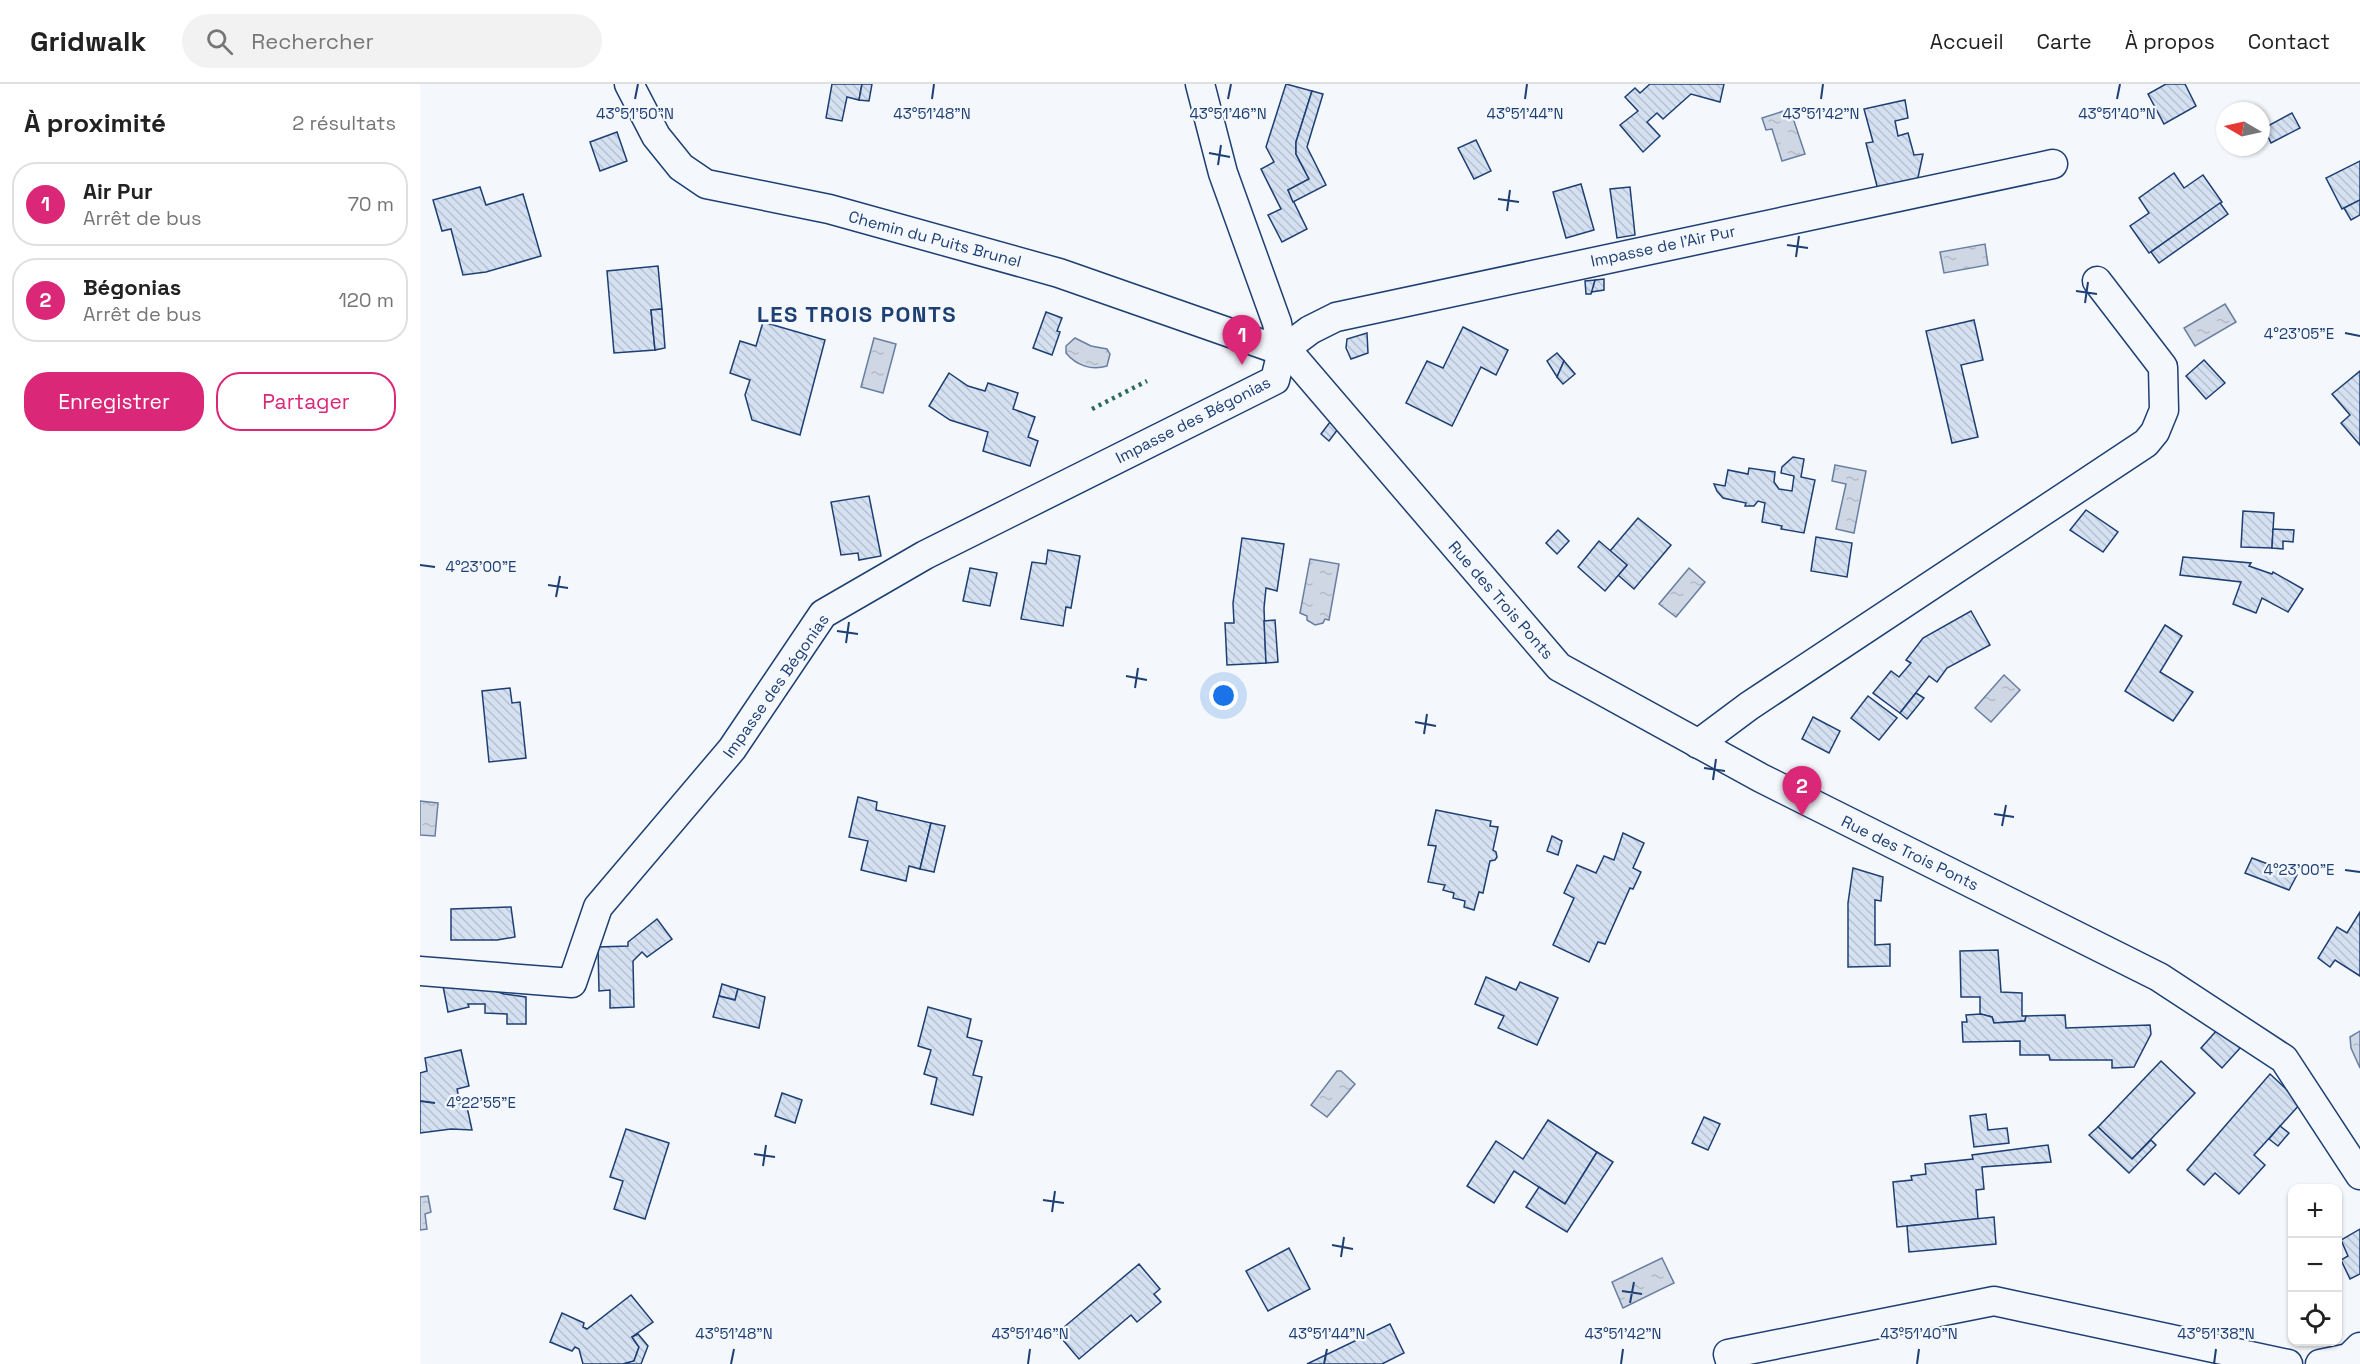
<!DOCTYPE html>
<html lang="fr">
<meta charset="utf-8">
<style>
:root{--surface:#fff;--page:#f2f2f2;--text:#222;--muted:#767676;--line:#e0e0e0;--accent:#db2777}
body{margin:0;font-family:"Space Grotesk",sans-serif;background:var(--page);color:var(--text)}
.controls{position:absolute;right:18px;bottom:18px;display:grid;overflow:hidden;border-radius:12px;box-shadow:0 2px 4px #0004}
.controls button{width:54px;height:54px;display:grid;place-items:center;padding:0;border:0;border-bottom:2px solid var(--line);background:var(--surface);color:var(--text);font:30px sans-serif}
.compass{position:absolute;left:1796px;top:18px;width:54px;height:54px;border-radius:50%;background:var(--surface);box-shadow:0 2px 4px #0004;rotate:279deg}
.you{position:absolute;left:804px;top:612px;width:21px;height:21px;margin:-15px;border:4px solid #fff;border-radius:50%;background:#1a73e8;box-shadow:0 0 0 9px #1a73e833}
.badge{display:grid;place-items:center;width:39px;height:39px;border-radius:50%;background:var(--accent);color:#fff;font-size:20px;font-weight:700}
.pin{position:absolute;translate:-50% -50px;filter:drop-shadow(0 2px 3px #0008)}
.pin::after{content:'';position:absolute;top:32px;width:21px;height:18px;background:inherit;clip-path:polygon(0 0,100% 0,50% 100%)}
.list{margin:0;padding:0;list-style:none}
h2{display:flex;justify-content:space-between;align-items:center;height:78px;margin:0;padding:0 24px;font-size:26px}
h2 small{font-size:20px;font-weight:400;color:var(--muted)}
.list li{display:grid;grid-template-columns:39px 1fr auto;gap:18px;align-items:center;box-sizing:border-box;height:84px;margin:0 12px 12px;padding:0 12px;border:2px solid var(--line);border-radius:24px}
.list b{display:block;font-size:22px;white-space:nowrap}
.list p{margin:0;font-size:20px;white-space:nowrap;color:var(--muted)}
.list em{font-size:20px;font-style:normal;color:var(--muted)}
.actions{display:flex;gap:12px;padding:18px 24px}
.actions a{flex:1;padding:14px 0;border:2px solid var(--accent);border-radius:24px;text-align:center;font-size:21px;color:var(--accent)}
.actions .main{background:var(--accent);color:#fff}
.icon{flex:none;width:33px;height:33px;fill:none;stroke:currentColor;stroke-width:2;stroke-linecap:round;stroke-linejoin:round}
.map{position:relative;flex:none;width:1940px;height:1280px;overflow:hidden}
header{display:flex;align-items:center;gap:36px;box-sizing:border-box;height:84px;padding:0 30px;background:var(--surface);border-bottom:2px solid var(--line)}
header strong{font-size:28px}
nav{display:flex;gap:33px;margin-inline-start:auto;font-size:21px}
.search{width:420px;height:54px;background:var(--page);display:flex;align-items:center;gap:15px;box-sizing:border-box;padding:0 21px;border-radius:33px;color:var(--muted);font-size:22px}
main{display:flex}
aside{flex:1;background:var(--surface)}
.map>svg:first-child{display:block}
.water{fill:url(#water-ripples);stroke:#687fa3;stroke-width:1.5}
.building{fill:url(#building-back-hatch);stroke:#1d3f73;stroke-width:1.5}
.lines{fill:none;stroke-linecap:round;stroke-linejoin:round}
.minor-casing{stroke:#1d3f73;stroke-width:31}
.minor{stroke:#f4f7fb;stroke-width:28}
.hedge{stroke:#2c6c60;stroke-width:4.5;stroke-dasharray:3 4.5;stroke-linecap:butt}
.ticks{fill:none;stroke:#1d3f73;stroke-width:2}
.labels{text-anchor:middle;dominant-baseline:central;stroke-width:4.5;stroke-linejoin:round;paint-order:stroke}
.street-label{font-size:16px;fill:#1d3f73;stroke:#f4f7fb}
.district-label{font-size:22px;font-weight:bold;letter-spacing:1.5px;fill:#1d3f73;stroke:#f4f7fb}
.ticks-label{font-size:15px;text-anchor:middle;fill:#1d3f73;stroke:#f4f7fb;stroke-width:4.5;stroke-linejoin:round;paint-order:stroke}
</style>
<header>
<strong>Gridwalk</strong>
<div class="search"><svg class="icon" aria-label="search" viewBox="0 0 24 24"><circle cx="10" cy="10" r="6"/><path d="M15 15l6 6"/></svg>Rechercher</div>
<nav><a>Accueil</a><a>Carte</a><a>À propos</a><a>Contact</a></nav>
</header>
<main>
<aside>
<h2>À proximité<small>2 résultats</small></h2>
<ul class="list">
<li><span class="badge">1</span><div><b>Air Pur</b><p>Arrêt de bus</p></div><em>70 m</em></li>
<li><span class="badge">2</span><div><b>Bégonias</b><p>Arrêt de bus</p></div><em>120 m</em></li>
</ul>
<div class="actions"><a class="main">Enregistrer</a><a>Partager</a></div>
</aside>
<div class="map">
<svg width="1940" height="1280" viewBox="0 0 1940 1280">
<defs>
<pattern id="water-ripples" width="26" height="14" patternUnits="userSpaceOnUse" patternTransform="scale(1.5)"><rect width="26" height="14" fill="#cfd7e4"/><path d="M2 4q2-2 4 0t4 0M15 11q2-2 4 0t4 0" fill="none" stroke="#b1bac7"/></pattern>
<pattern id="building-back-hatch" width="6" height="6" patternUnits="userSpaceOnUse" patternTransform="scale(1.5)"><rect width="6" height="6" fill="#d5e0f0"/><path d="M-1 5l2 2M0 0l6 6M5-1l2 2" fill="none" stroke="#b6c1d1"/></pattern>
</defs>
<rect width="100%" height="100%" fill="#f4f7fb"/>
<g class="water">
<polygon points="1370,25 1385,70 1362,77 1352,45 1346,46 1342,34"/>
<polygon points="1565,160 1568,181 1524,189 1520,168"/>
<polygon points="1805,220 1816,238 1775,262 1764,244"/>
<polygon points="454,254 476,260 463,309 441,303"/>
<path d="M 655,254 L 671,262 L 687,265 L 690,270 L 687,282 C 671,287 656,281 646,269 L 646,262 Z"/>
<polygon points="1415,381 1446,387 1434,449 1416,445 1426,400 1412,397"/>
<polygon points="890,475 919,480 909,536 905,535 903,539 895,541 887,536 887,532 880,529"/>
<polygon points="1269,484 1285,498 1256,533 1239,520"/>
<polygon points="1584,591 1600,606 1571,638 1555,624"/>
<polygon points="0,717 18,719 15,752 0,751"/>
<polygon points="1940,947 1940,984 1931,964 1930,953"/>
<polygon points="917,987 921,987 935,1000 907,1033 891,1021"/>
<polygon points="8,1112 11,1128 5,1130 7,1145 0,1146 0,1113"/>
<polygon points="1242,1174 1254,1199 1203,1224 1192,1198"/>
</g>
<g class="building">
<polygon points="412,0 442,0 439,16 427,13 422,37 406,34"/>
<polygon points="442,0 452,0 449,17 439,16"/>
<polygon points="866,0 892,7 876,58 876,70 889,95 868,106 887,145 862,158 848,131 861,125 841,85 854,78 846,63"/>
<polygon points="1230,0 1304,0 1300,18 1271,10 1243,35 1237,29 1227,38 1240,52 1223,68 1200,41 1218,27 1205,13 1215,4 1220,9"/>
<polygon points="1746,0 1765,0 1776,22 1744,40 1728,10"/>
<polygon points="892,7 903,10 887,63 906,101 873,118 868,106 889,95 876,70 876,58"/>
<polygon points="1485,16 1488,34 1475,37 1478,52 1488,49 1494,71 1503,70 1497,98 1458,106 1446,59 1453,58 1444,25"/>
<polygon points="1872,29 1880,44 1851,59 1844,44"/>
<polygon points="197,48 207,77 180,87 170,58"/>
<polygon points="1056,56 1071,87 1054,95 1038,64"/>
<polygon points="1940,77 1940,116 1922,125 1906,94"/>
<polygon points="1754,89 1764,104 1783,91 1802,118 1729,169 1710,142 1729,129 1719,114"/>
<polygon points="1161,100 1174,146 1146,154 1133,108"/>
<polygon points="60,103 66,121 103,110 121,172 66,188 43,191 31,145 22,147 13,116"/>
<polygon points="1210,103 1215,151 1197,154 1190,105"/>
<polygon points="1940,116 1940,131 1931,136 1924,124"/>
<polygon points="1800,119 1808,130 1739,179 1731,168"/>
<polygon points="238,182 242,225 231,226 235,266 194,269 187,187"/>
<polygon points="1184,195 1184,206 1171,208 1175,196"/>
<polygon points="1175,196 1171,210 1166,210 1165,197"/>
<polygon points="242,225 245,264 235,266 231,226"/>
<polygon points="626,228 642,234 637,247 640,248 632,271 613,264"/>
<polygon points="1554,236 1563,276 1541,281 1558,353 1532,359 1506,247"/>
<polygon points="343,238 405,256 380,351 332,336 325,311 330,296 310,289 320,257 336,262"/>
<polygon points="1043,243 1088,266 1076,291 1061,283 1032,342 986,319 1007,277 1023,284"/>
<polygon points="947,249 948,269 931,275 926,264 927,255"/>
<polygon points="1137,269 1144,277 1137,293 1127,277"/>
<polygon points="1784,276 1805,299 1786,315 1766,292"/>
<polygon points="1144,277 1155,290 1143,300 1137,293"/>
<polygon points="1940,287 1940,361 1921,339 1930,331 1912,310"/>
<polygon points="529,289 548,302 565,307 568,299 598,309 593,325 615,333 608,353 618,357 610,382 563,367 568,348 530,336 509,322"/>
<polygon points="910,338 918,345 909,357 901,350"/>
<polygon points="1373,373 1384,375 1381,393 1395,396 1384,449 1361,445 1362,442 1342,438 1345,419 1338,417 1334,422 1325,422 1326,419 1303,414 1297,407 1294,400 1305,402 1308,386 1328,390 1329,384 1355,388 1354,398 1359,405 1372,407 1374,392 1361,389 1362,383"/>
<polygon points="449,412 461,472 439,476 438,469 421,471 411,418"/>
<polygon points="1666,426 1698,448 1683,468 1650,446"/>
<polygon points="1823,427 1854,429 1852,464 1821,463"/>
<polygon points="1218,434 1251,461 1214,505 1198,491 1207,481 1190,467"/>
<polygon points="1853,445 1874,446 1873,458 1863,457 1863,465 1852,464"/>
<polygon points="1138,446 1149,457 1137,470 1126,459"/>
<polygon points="1396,453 1432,459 1427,493 1391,487"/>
<polygon points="822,454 864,460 857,507 846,504 844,524 846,579 807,581 805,539 814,539 813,519"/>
<polygon points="1179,457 1207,481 1185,507 1158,483"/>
<polygon points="628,466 660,472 651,524 646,523 643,542 601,535 612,478 626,480"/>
<polygon points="1763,473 1831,479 1829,482 1852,490 1853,488 1883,505 1868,528 1842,514 1836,529 1813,520 1821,498 1760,491"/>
<polygon points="550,484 577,489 570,522 543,517"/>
<polygon points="1551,527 1570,561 1527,584 1517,598 1509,592 1480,629 1453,609 1471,587 1479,593 1491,579 1486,576 1503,554"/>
<polygon points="855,536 858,578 846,579 844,537"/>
<polygon points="1745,541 1762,552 1740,588 1773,608 1753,637 1705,607"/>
<polygon points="90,604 92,619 100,618 106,674 69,678 62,607"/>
<polygon points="1496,609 1504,614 1487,635 1480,629"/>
<polygon points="1448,612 1477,634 1459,656 1431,634"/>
<polygon points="1393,633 1420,647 1409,669 1382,655"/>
<polygon points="438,713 457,718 456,726 511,739 500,785 489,782 486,797 441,786 448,757 429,753"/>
<polygon points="1016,726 1071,737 1070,742 1078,743 1073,766 1076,768 1077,773 1075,776 1070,777 1063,809 1059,808 1054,826 1044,823 1045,817 1033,814 1034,809 1023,806 1025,801 1008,798 1016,762 1008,761"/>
<polygon points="511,739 525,742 514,788 500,785"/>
<polygon points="1203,749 1224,759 1213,784 1221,788 1213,805 1210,804 1185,860 1178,858 1169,878 1133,861 1154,814 1144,809 1157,781 1176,789 1184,772 1194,776"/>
<polygon points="1132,752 1142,757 1138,771 1127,767"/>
<polygon points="1832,774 1877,791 1869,806 1825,789"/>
<polygon points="1433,784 1463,793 1461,817 1455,816 1455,861 1470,860 1470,882 1428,883 1428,819"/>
<polygon points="91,823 95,853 77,856 31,856 31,825"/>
<polygon points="1940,828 1940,892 1915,876 1910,883 1898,874 1917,843 1927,849"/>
<polygon points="237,835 252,855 227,873 222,868 213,877 214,923 190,924 190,906 179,907 178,863 208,862 208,858"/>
<polygon points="1578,866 1581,908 1602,909 1602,932 1606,932 1605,937 1574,939 1572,933 1560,930 1560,913 1541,913 1540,867"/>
<polygon points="1066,893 1096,906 1100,898 1138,914 1117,961 1078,944 1084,932 1055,920"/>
<polygon points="302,900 318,905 315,916 299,912"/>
<polygon points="23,902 63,903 84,910 106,913 106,940 87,940 87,930 65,929 65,920 48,920 49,923 28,928"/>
<polygon points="318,905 345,913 339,944 293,933 299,912 315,916"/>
<polygon points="508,923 551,935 547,953 562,957 553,991 562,993 553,1031 511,1020 517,994 504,990 511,966 498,962"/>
<polygon points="1561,930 1572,933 1574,939 1605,937 1606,932 1645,931 1646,944 1730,941 1731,950 1714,983 1692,984 1692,976 1630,976 1629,971 1600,971 1600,957 1543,958 1542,938 1547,938 1546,931"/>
<polygon points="1798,945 1821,963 1802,984 1781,964"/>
<polygon points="41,966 49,1002 37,1005 40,1019 46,1018 52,1046 31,1045 0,1049 0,989 7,987 5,974"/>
<polygon points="1741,977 1775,1009 1712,1075 1678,1043"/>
<polygon points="1850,990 1881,1019 1834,1071 1845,1081 1819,1110 1795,1089 1784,1101 1767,1086"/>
<polygon points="362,1009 382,1016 375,1039 355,1032"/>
<polygon points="1566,1030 1568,1046 1587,1044 1589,1059 1554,1063 1550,1032"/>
<polygon points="1284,1033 1300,1040 1288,1066 1272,1059"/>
<polygon points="1128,1036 1177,1068 1145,1120 1094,1087 1074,1119 1047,1102 1076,1057 1103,1075"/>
<polygon points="1860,1042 1869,1049 1858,1062 1849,1055"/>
<polygon points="1678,1043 1712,1075 1731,1056 1736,1061 1709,1089 1669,1051"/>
<polygon points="206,1045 249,1059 225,1135 194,1125 203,1097 190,1093"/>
<polygon points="1628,1061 1631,1078 1562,1083 1564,1105 1556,1106 1558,1135 1477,1143 1473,1098 1492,1096 1491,1092 1506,1090 1505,1080 1553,1075 1552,1071"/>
<polygon points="1177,1068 1193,1078 1147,1148 1106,1123 1119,1103 1145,1120"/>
<polygon points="1574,1133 1576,1160 1489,1168 1487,1142"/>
<polygon points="1940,1145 1940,1190 1930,1195 1921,1176 1928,1172 1921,1156"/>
<polygon points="869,1164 890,1205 848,1227 826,1187"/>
<polygon points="719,1180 740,1205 734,1210 741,1218 717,1238 711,1231 659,1275 637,1249"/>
<polygon points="211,1211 233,1238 212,1253 219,1263 214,1277 203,1280 163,1280 159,1265 155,1263 152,1267 130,1258 142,1229 164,1239 163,1243 167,1245"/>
<polygon points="970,1240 984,1269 962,1280 887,1280"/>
<polygon points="218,1250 228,1262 221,1280 203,1280 214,1277 219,1263 212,1253"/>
</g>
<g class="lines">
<defs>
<g id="minor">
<polyline points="209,0 236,52 261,83 286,100 409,125 639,189 862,267 874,274 1139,583 1341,694 1739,893 1864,975 1940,1091"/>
<polyline points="862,267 890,246 916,233 1633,80"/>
<polyline points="1278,660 1329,622 1726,359 1735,348 1744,326 1743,283 1677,197"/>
<polyline points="0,887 152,899 178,823 312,665 403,530 505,471 855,296 862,267 857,239 803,89 780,0"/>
<polyline points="1311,1280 1308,1270 1574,1217 1868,1280"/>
<polyline points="1900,1280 1929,1274 1940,1263"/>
</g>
</defs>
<use href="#minor" class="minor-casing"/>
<use href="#minor" class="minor"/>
<polyline class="hedge" points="672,325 727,297"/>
</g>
<path class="ticks" d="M 215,15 L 218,0M 512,15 L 514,0M 808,15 L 811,0M 1105,15 L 1107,0M 1401,15 L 1403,0M 1697,15 L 1700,0M 789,69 L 810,73M 798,81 L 801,61M 1078,115 L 1099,118M 1087,127 L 1090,106M 1367,161 L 1388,164M 1376,173 L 1379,152M 1656,207 L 1677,210M 1665,219 L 1668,198M 1925,249 L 1940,252M 0,481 L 15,483M 128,501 L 148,504M 136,513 L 140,492M 417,547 L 438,550M 426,559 L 429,538M 706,592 L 727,596M 715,604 L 718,584M 995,638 L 1016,642M 1004,650 L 1007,630M 1284,684 L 1305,687M 1293,696 L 1296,675M 1574,730 L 1594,733M 1582,742 L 1586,721M 1925,786 L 1940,788M 0,1017 L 15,1019M 334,1070 L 355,1073M 343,1082 L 346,1061M 623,1116 L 644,1119M 632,1128 L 635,1107M 912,1161 L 933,1165M 921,1173 L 924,1153M 1202,1207 L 1222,1210M 1210,1219 L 1214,1198M 311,1280 L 314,1265M 608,1280 L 610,1265M 904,1280 L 907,1265M 1201,1280 L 1203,1265M 1497,1280 L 1499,1265M 1794,1280 L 1796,1265"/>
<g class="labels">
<g class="street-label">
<text transform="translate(515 155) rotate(15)">Chemin du Puits Brunel</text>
<text transform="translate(1243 162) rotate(-12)">Impasse de l'Air Pur</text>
<text transform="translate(773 336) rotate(-27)">Impasse des Bégonias</text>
<text transform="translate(1081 516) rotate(49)">Rue des Trois Ponts</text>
<text transform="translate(356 602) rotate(-55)">Impasse des Bégonias</text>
<text transform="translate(1490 769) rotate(26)">Rue des Trois Ponts</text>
</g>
<g class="district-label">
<text x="437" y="230">LES TROIS PONTS</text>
</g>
</g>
<g class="ticks-label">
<text x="215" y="35">43°51'50"N</text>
<text x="512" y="35">43°51'48"N</text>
<text x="808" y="35">43°51'46"N</text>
<text x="1105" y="35">43°51'44"N</text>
<text x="1401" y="35">43°51'42"N</text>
<text x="1697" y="35">43°51'40"N</text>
<text x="1879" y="255">4°23'05"E</text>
<text x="61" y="488">4°23'00"E</text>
<text x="1879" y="791">4°23'00"E</text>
<text x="61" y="1024">4°22'55"E</text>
<text x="314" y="1255">43°51'48"N</text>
<text x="610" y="1255">43°51'46"N</text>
<text x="907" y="1255">43°51'44"N</text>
<text x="1203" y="1255">43°51'42"N</text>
<text x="1499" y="1255">43°51'40"N</text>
<text x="1796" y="1255">43°51'38"N</text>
</g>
</svg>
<div class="controls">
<button>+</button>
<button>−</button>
<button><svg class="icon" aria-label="locate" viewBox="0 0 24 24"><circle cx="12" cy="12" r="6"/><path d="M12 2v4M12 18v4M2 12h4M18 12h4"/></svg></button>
</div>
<svg class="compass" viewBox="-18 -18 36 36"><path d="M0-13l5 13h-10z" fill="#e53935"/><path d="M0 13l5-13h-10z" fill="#767676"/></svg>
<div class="you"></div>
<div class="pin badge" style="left:822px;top:281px">1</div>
<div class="pin badge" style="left:1382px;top:732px">2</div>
</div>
</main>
